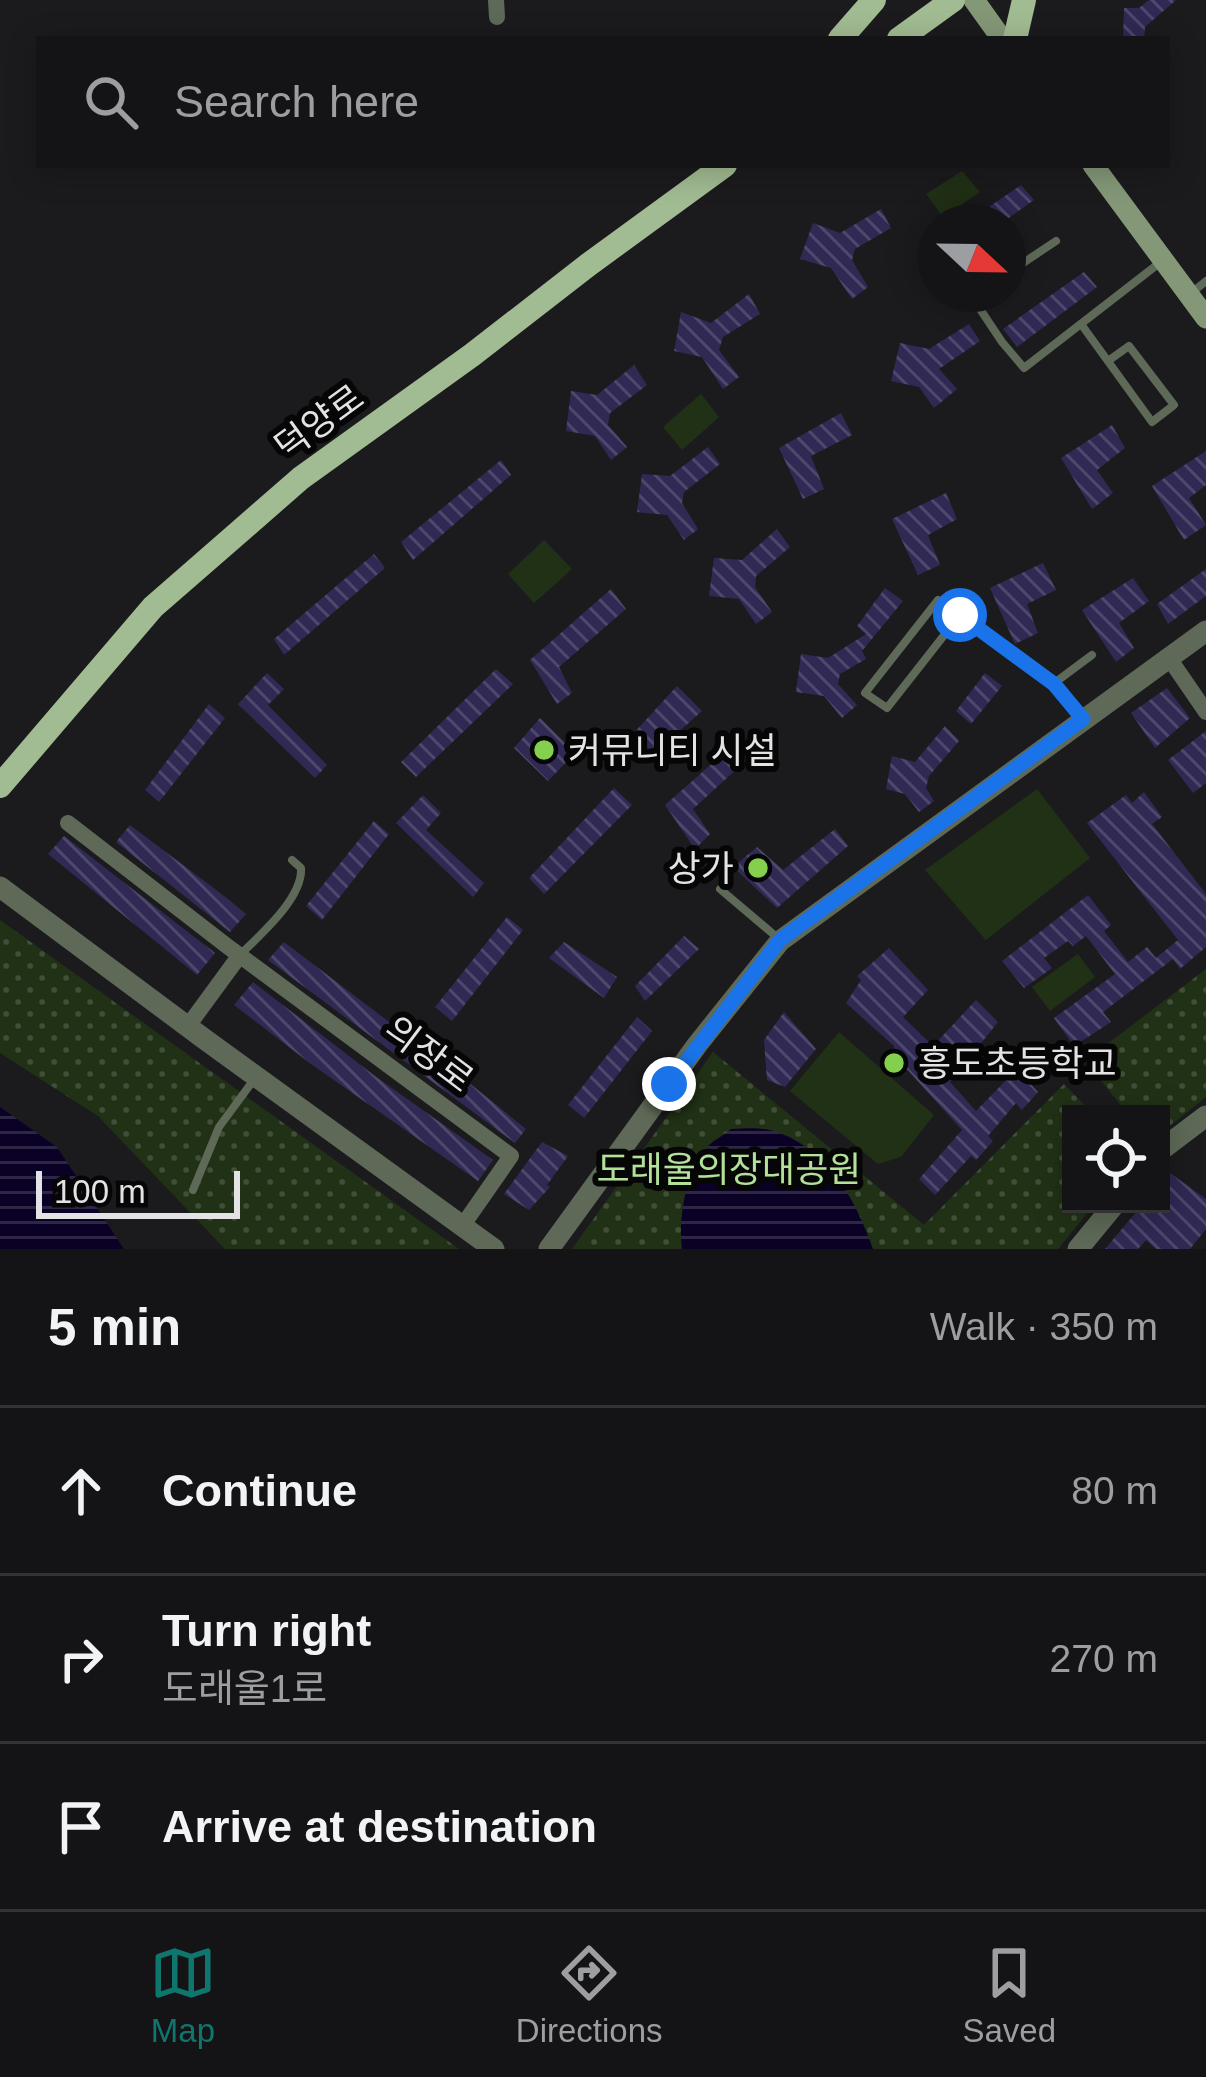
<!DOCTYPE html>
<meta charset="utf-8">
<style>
:root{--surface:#141416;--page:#212123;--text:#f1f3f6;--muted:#9d9ea1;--line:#333335;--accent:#0f766e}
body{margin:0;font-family:Arial,"Noto Sans KR",sans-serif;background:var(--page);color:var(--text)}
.controls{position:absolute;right:36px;bottom:36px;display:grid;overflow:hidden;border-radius:0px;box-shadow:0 6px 30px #0003}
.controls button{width:108px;height:108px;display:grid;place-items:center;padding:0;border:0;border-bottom:3px solid var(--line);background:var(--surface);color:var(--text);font:60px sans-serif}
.compass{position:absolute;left:918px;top:204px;width:108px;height:108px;border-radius:50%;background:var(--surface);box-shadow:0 6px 30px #0003;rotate:112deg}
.scale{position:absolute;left:36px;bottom:30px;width:204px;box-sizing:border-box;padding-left:12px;border:6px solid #e3e3e5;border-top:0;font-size:33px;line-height:42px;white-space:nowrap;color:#e3e3e5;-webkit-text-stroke:9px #060607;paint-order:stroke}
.stop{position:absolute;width:36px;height:36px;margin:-27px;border:9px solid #1a73e8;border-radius:50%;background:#fff}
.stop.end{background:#1a73e8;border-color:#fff;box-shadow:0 3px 12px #0008}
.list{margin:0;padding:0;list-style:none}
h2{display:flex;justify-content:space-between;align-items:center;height:156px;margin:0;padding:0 48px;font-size:51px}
h2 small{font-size:39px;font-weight:400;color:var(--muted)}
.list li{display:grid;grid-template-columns:78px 1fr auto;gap:36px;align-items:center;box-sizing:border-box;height:168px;padding:0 48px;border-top:3px solid var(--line)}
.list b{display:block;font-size:45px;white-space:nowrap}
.list p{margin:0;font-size:39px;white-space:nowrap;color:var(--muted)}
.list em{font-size:39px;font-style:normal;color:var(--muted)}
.icon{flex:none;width:66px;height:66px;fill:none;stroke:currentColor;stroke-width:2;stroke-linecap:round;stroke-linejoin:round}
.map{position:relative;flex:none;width:1206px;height:1249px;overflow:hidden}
.search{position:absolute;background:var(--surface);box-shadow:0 6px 30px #0003;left:36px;right:36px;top:36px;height:132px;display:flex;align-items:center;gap:30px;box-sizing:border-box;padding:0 42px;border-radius:0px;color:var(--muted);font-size:45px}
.sheet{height:660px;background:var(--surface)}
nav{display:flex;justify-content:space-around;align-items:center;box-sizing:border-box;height:168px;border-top:3px solid var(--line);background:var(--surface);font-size:33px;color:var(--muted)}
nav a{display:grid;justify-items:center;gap:6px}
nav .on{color:var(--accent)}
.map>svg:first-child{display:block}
.green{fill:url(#green-dots)}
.pitch{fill:#213116}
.water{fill:url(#water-rules)}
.building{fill:url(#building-back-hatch)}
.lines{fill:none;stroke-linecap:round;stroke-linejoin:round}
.service{stroke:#5e6a57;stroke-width:8}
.minor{stroke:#5e6a57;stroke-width:16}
.tertiary{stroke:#5e6a57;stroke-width:21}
.secondary{stroke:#849878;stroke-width:21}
.primary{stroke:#a1bb92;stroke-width:24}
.route{stroke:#1a73e8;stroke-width:15}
.poi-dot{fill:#84cf4d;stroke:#060607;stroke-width:4.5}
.labels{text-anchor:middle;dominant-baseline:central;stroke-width:12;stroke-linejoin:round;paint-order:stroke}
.street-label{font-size:36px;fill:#e3e3e5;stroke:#060607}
.poi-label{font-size:36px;fill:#e3e3e5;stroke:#060607;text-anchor:start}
.park-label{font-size:36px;fill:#b4e19a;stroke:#060607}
</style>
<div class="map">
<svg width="1206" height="1249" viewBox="0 0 1206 1249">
<defs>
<pattern id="green-dots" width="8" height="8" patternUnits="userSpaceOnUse" patternTransform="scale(3)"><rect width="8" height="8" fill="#213116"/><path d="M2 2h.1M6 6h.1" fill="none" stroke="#414f38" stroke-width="1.8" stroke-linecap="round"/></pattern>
<pattern id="water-rules" width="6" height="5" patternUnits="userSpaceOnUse" patternTransform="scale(3)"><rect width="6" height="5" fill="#0b0126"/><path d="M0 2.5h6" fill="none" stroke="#2e2645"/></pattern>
<pattern id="building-back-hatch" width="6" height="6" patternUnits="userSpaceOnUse" patternTransform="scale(3)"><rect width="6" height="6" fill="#2f2954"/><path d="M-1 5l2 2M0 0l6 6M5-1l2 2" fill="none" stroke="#4d486c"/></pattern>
</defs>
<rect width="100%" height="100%" fill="#1b1b1e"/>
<g class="green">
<polygon points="0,920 459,1249 225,1249 98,1116 0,1053"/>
<polygon points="1206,969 1206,1097 1161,1133 1161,1114 1128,1114 1085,1061"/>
<polygon points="713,1052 924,1225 1064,1084 1093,1114 1071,1114 1071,1204 1095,1204 1058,1249 572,1249"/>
</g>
<g class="pitch">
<polygon points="962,171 980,192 943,217 926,194"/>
<polygon points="701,394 719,417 682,450 663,427"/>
<polygon points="544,540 572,569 534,603 508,574"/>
<polygon points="1037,789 1090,858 986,940 925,870"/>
<polygon points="1078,954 1095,977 1050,1011 1032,987"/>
<polygon points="839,1032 934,1115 901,1157 878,1164 790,1091"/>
</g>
<g class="water">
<polygon points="0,1107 57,1147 124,1249 0,1249"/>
<path d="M 731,1129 C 743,1129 758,1127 770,1130 C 826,1145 855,1198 873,1249 L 682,1249 C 678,1219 686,1169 707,1147 C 714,1140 724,1135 731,1129 Z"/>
</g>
<g class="building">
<polygon points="1149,0 1176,0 1145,27 1144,39 1123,39 1124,8 1139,8"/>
<polygon points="1021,185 1034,200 1003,222 967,222"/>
<polygon points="881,209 891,228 855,249 852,260 868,287 852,299 831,268 800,259 813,223 840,233"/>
<polygon points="1084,272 1097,287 1017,347 1003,329"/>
<polygon points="749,294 760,314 723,337 719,350 739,377 723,389 702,357 674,351 681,312 711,323"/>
<polygon points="969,324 980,341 939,369 957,389 934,408 919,387 891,381 900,343 929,349"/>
<polygon points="634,365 647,385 610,413 608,425 627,447 611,460 595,436 566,431 571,391 597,395"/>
<polygon points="841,413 852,435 811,456 824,489 803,499 779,448"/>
<polygon points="1112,425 1125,448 1097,470 1113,493 1092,509 1061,458"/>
<polygon points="708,447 720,464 684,492 682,503 698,529 684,540 667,515 637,512 642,474 670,476"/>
<polygon points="1206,451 1206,485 1189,498 1206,525 1184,540 1152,486"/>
<polygon points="501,460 511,475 413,560 401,542"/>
<polygon points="946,493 957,519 928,535 940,565 918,575 892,519"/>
<polygon points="777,529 790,547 756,576 755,587 772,612 756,624 739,599 709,596 714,558 742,560"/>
<polygon points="374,554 385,568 284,655 274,639"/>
<polygon points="1043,563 1056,590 1027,604 1038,633 1015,644 990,588"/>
<polygon points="1206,569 1206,596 1168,624 1157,604"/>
<polygon points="1133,578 1149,601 1119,623 1134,648 1116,662 1082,610"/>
<polygon points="885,588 903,601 862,651 866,659 840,674 838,684 857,705 842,718 824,696 796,692 801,654 828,658 866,634 857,626"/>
<polygon points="611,589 626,609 559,667 572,693 557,704 530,660"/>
<polygon points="496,669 513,684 416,777 401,762"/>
<polygon points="267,673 284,689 268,705 327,765 315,778 238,704"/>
<polygon points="985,673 1002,686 971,724 956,711"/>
<polygon points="677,686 702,711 676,734 674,732 650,757 631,736"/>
<polygon points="1167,688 1190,718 1155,748 1131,713"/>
<polygon points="209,704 225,718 159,802 145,790"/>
<polygon points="540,718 575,753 548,781 514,748"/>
<polygon points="945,726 959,741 929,776 926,788 934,801 919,812 905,794 886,789 892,756 915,762"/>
<polygon points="1206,731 1206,783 1193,793 1168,760"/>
<polygon points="740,739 751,756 693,809 710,834 695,849 665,805"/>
<polygon points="614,788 632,805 544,894 529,878"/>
<polygon points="1144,792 1162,817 1152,824 1206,894 1206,947 1180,969 1173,959 1103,1012 1111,1022 1074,1046 1054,1018 1115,974 1086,936 1073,946 1068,941 1044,958 1052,968 1024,988 1002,961 1088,895 1111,925 1104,931 1128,962 1147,947 1156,958 1178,940 1087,823 1126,795 1132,803"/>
<polygon points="423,795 441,813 426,830 484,883 473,897 396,823"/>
<polygon points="374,821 389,834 322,920 306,906"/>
<polygon points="130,825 228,899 246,914 230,932 116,842"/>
<polygon points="835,829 848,846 777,908 733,867 757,847 783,870"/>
<polygon points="64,836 215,953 197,975 48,854"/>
<polygon points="507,917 523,930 452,1021 435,1007"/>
<polygon points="684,936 699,949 645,1001 635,986"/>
<polygon points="284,942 468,1082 526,1129 515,1143 268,960"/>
<polygon points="564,942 617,977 604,998 549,958"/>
<polygon points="889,948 928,990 903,1017 933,1046 976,1000 998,1022 950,1082 976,1111 1017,1069 1038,1092 1022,1110 1016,1103 988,1136 993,1141 976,1160 971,1156 935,1195 919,1179 962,1130 894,1055 894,1046 846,1003 861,980 857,976"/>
<polygon points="253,982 375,1076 493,1160 478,1181 311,1064 234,1005"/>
<polygon points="784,1012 816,1049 785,1087 767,1080 764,1040"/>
<polygon points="637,1017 652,1031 584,1118 568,1105"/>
<polygon points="542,1142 568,1156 547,1185 550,1187 529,1210 504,1194"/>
<polygon points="1170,1173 1206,1199 1206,1229 1190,1249 1156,1249 1146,1240 1138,1249 1105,1249 1143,1204 1161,1204 1161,1182"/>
</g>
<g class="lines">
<g class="service">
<polyline points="1008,273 1056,241"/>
<polyline points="977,294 972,297 1002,342 1024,368 1162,261"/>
<polyline points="1190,294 1206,281"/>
<polyline points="1081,324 1152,422 1174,405 1129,346 1108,361"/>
<path d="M 960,615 L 887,708 L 865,693 L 938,600 C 992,636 1040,668 1082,718"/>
<polyline points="1053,684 1092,655"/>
<polyline points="720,889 779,939"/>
<path d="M 241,954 C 261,934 303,898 301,868 L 292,860"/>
<polyline points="193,1190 219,1127 255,1078"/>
</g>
<g class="minor">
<polyline points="496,0 497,17"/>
<polyline points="1169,658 1206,712"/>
<polyline points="68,823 227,946 511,1156 463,1225"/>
<polyline points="188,1026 240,955"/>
</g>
<g class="tertiary">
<polyline points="0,887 203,1038 494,1249"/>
<polyline points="1161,1150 1206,1116"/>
<polyline points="549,1249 697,1045 780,941 1206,631"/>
<polyline points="1078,1249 1115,1204"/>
</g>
<g class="secondary">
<polyline points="974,0 1002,39"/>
<polyline points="1093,165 1206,318"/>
</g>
<g class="primary">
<polyline points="840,39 874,0"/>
<polyline points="899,39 953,0"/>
<polyline points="1015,39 1024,0"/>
<polyline points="0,786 153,607 301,478 472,355 588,265 725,165"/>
</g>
</g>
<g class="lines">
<polyline class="route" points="669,1084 780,940 1083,719 1054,684 960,615"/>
</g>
<g class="poi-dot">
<circle cx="544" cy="750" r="12"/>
<circle cx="758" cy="868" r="12"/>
<circle cx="894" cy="1063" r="12"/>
</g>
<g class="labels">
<g class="street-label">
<text transform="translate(319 422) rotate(-36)">덕양로</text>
<text transform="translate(429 1054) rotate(37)">의장로</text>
</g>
<g class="poi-label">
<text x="568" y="750">커뮤니티 시설</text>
<text x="734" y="868" text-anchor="end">상가</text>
<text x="918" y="1063">흥도초등학교</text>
</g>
<g class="park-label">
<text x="729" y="1169">도래울의장대공원</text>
</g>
</g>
</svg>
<div class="controls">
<button><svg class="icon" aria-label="locate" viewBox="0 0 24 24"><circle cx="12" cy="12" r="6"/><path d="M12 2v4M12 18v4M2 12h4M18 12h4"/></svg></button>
</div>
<svg class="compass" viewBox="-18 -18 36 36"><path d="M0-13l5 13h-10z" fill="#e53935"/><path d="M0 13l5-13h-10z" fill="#9d9ea1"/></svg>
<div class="scale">100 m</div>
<div class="stop" style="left:960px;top:615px"></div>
<div class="stop end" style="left:669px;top:1084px"></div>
<div class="search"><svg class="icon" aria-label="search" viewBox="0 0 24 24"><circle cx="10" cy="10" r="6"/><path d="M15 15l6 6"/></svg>Search here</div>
</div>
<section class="sheet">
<h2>5 min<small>Walk · 350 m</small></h2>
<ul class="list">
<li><svg class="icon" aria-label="ahead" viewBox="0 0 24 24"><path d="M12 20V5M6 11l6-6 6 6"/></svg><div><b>Continue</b></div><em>80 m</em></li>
<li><svg class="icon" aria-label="right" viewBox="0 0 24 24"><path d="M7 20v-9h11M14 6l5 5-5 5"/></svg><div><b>Turn right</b><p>도래울1로</p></div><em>270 m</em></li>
<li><svg class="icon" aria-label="arrive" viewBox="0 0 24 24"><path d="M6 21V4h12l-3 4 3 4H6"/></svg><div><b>Arrive at destination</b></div></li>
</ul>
</section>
<nav>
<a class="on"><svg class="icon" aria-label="map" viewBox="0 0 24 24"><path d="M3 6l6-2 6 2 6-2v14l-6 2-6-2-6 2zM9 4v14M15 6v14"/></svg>Map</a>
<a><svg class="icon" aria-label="directions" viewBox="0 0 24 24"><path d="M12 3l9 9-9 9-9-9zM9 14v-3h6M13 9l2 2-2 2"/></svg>Directions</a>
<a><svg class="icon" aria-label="saved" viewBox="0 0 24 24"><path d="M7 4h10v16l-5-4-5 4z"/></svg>Saved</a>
</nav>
